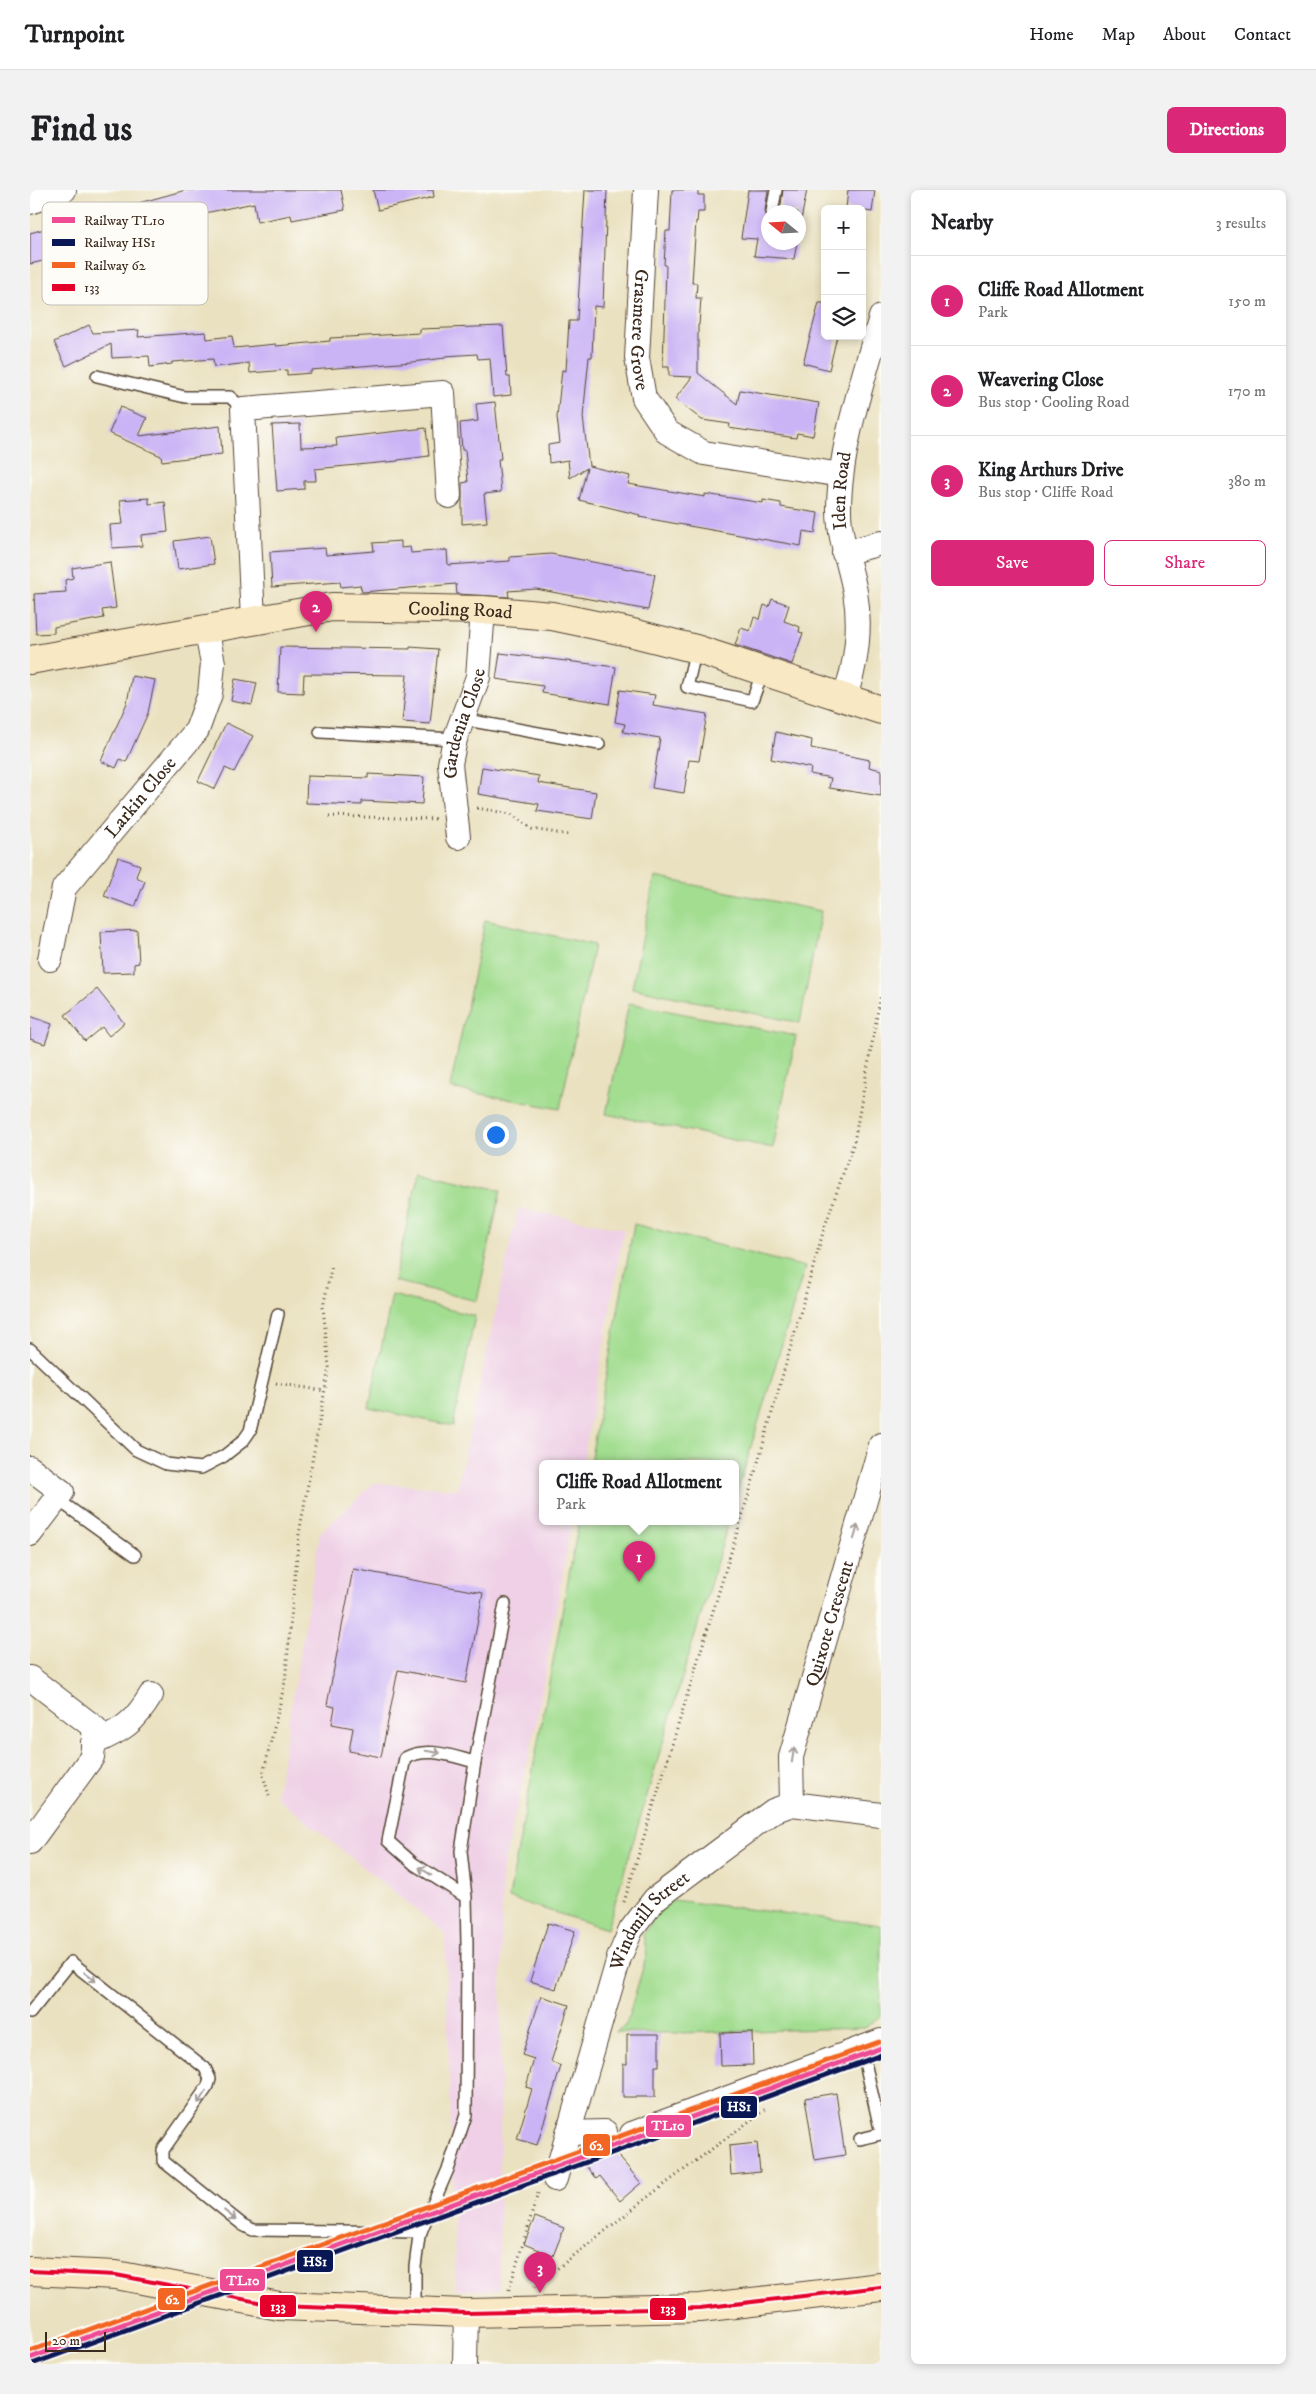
<!DOCTYPE html>
<meta charset="utf-8">
<style>
:root{--surface:#fff;--page:#f2f2f2;--text:#202124;--muted:#757577;--line:#e0e0e0;--accent:#db2777}
body{margin:0;font-family:"IM FELL DW Pica",serif;background:var(--page);color:var(--text)}
.controls{position:absolute;right:15px;top:15px;display:grid;overflow:hidden;border-radius:8px;box-shadow:0 2px 8px #0003}
.controls button{width:45px;height:45px;display:grid;place-items:center;padding:0;border:0;border-bottom:1px solid var(--line);background:var(--surface);color:var(--text);font:25px sans-serif}
.compass{position:absolute;left:731px;top:15px;width:45px;height:45px;border-radius:50%;background:var(--surface);box-shadow:0 2px 8px #0003;rotate:288deg}
.scale{position:absolute;left:15px;bottom:12px;width:61px;box-sizing:border-box;padding-left:5px;border:2px solid #3b2a1e;border-top:0;font-size:14px;line-height:18px;white-space:nowrap;color:#3b2a1e;-webkit-text-stroke:4px #fdfcf7;paint-order:stroke}
.you{position:absolute;left:465px;top:944px;width:18px;height:18px;margin:-12px;border:4px solid #fff;border-radius:50%;background:#1a73e8;box-shadow:0 0 0 8px #1a73e833}
.badge{display:grid;place-items:center;width:32px;height:32px;border-radius:50%;background:var(--accent);color:#fff;font-size:16px;font-weight:700}
.pin{position:absolute;translate:-50% -41px;filter:drop-shadow(0 1px 2px #0008)}
.pin::after{content:'';position:absolute;top:26px;width:18px;height:15px;background:inherit;clip-path:polygon(0 0,100% 0,50% 100%)}
.popup{position:absolute;left:509px;top:1270px;width:200px;height:65px;box-sizing:border-box;display:grid;place-content:center;border-radius:8px;background:var(--surface);filter:drop-shadow(0 1px 4px #0005);font-size:16px;white-space:nowrap;color:var(--muted)}
.popup b{font-size:19px;color:var(--text)}
.popup::after{content:'';position:absolute;left:50%;top:100%;margin-left:-10px;border:10px solid transparent;border-top-color:var(--surface)}
.list{margin:0;padding:0;list-style:none}
h2{display:flex;justify-content:space-between;align-items:center;height:65px;margin:0;padding:0 20px;font-size:21px}
h2 small{font-size:16px;font-weight:400;color:var(--muted)}
.list li{display:grid;grid-template-columns:32px 1fr auto;gap:15px;align-items:center;box-sizing:border-box;height:90px;padding:0 20px;border-top:1px solid var(--line)}
.list b{display:block;font-size:19px;white-space:nowrap}
.list p{margin:0;font-size:16px;white-space:nowrap;color:var(--muted)}
.list em{font-size:16px;font-style:normal;color:var(--muted)}
.actions{display:flex;gap:10px;padding:15px 20px}
.actions a{flex:1;padding:11px 0;border:1px solid var(--accent);border-radius:8px;text-align:center;font-size:18px;color:var(--accent)}
.actions .main{background:var(--accent);color:#fff}
.icon{flex:none;width:28px;height:28px;fill:none;stroke:currentColor;stroke-width:2;stroke-linecap:round;stroke-linejoin:round}
.map{position:relative;flex:none;width:851px;height:2174px;overflow:hidden;border-radius:8px}
header{display:flex;align-items:center;gap:30px;box-sizing:border-box;height:70px;padding:0 25px;background:var(--surface);border-bottom:1px solid var(--line)}
header strong{font-size:24px}
nav{display:flex;gap:28px;margin-inline-start:auto;font-size:18px}
.intro{display:flex;align-items:center;justify-content:space-between;box-sizing:border-box;height:120px;padding:0 30px}
h1{margin:0;font-size:35px}
.button{padding:12px 22px;border-radius:8px;background:var(--accent);color:#fff;font-size:18px;font-weight:700}
main{display:flex;gap:30px;padding:0 30px}
aside{flex:1;background:var(--surface);border-radius:8px;box-shadow:0 2px 8px #0003}
.map>svg:first-child{display:block}
.built{fill:#efd0e6}
.green{fill:#a2dd90;stroke:#6e8457}
.building{fill:#cbb4f5}
.lines{fill:none;stroke-linecap:round;stroke-linejoin:round}
.lane-casing{stroke:#554536;stroke-width:14}
.street-casing{stroke:#554536;stroke-width:26}
.secondary-casing{stroke:#554536;stroke-width:30}
.path{stroke:#554536;stroke-width:3;stroke-dasharray:1 4;stroke-linecap:butt}
.lane{stroke:#fff;stroke-width:11}
.street{stroke:#fff;stroke-width:24}
.secondary{stroke:#f8e8c3;stroke-width:28}
.bus-1-casing{stroke:#fdfcf7;stroke-width:8}
.bus-1{stroke:#e4002b;stroke-width:4}
.rail-1-casing{stroke:#fdfcf7;stroke-width:9}
.rail-2-casing{stroke:#fdfcf7;stroke-width:9}
.rail-3-casing{stroke:#fdfcf7;stroke-width:9}
.rail-1{stroke:#ee4b95;stroke-width:5}
.rail-2{stroke:#091855;stroke-width:5}
.rail-3{stroke:#f26522;stroke-width:5}
.oneway{stroke:#a79f9a}
.labels{text-anchor:middle;dominant-baseline:central;stroke-width:4;stroke-linejoin:round;paint-order:stroke}
.street-label{font-size:19px;fill:#3b2a1e;stroke:#fdfcf7}
.key{fill:#fdfcf7;stroke:#c3bdb6;stroke-width:1}
.key-label{font-size:14px;fill:#3b2a1e}
.line-badge{stroke:#fdfcf7;stroke-width:2}
.badge-label{font-size:14px;text-anchor:middle;font-weight:bold;fill:#fff}
</style>
<header>
<strong>Turnpoint</strong>
<nav><a>Home</a><a>Map</a><a>About</a><a>Contact</a></nav>
</header>
<div class="intro"><h1>Find us</h1><a class="button">Directions</a></div>
<main>
<div class="map">
<svg width="851" height="2174" viewBox="0 0 851 2174">
<rect width="100%" height="100%" fill="#fdfcf7"/>
<filter id="ink" filterUnits="userSpaceOnUse"><feTurbulence type="fractalNoise" baseFrequency=".02" numOctaves="2"/><feDisplacementMap in="SourceGraphic" scale="10" xChannelSelector="R" yChannelSelector="G"/><feConvolveMatrix kernelMatrix="1 2 1 2 8 2 1 2 1" color-interpolation-filters="sRGB"/></filter>
<filter id="wash" filterUnits="userSpaceOnUse"><feTurbulence type="fractalNoise" baseFrequency=".0096" numOctaves="4" result="noise"/><feDisplacementMap in="SourceGraphic" scale="20" xChannelSelector="R" yChannelSelector="G"/><feGaussianBlur stdDeviation="1.12" result="paint"/><feColorMatrix in="noise" values="0 0 0 0 0 0 0 0 0 0 0 0 0 0 0 0 0 1.4 0 .05"/><feComposite in="paint" operator="in"/></filter>
<g filter="url(#wash)">
<rect width="100%" height="100%" fill="#eae1c0"/>
<polygon class="built" points="488,1018 594,1039 553,1273 513,1273 513,1331 542,1331 505,1539 472,1682 469,2100 426,2100 415,1743 246,1607 290,1343 344,1293 427,1299"/>
<g class="green">
<polygon points="625,687 791,721 770,833 602,798"/>
<polygon points="455,730 564,755 530,919 420,898"/>
<polygon points="599,813 766,846 743,958 576,924"/>
<polygon points="389,981 471,1000 447,1111 364,1091"/>
<polygon points="604,1034 775,1077 705,1310 705,1273 560,1273"/>
<polygon points="362,1105 445,1126 423,1236 339,1218"/>
<polygon points="549,1331 699,1331 577,1739 479,1708"/>
<polygon points="643,1710 851,1735 851,1825 835,1838 646,1843 585,1842 596,1835 617,1764 613,1745 629,1722"/>
</g>
<g id="blocks">
<g class="building">
<polygon points="156,0 311,0 315,20 262,30 261,25 227,32 224,13 160,26 162,37 18,73 17,70 0,74 0,43"/>
<polygon points="343,0 403,0 404,7 348,20"/>
<polygon points="555,0 577,0 573,117 564,116 562,167 559,167 553,227 559,276 600,286 598,294 675,307 675,304 733,313 733,310 751,313 751,317 788,323 785,343 773,341 771,356 609,327 610,325 549,310 557,278 540,288 538,270 519,273 518,255 530,253 527,227 532,180 536,181 539,131 547,131"/>
<polygon points="642,0 668,0 668,5 674,5 674,22 668,22 667,32 666,31 662,93 667,93 666,108 671,108 669,135 668,135 668,183 707,214 710,200 789,213 783,246 767,243 766,248 699,238 700,234 672,230 645,209 662,187 639,186 639,177 633,177 636,76 634,75 636,41 640,41"/>
<polygon points="718,0 738,0 735,21 738,28 738,52 767,52 764,69 724,66 727,49 711,48"/>
<polygon points="753,0 777,0 768,45 768,22 750,22"/>
<polygon points="818,0 845,0 842,22 816,18"/>
<polygon points="789,113 795,113 795,146 807,146 799,180 773,173"/>
<polygon points="59,135 63,143 109,140 108,147 176,142 177,149 202,146 204,158 246,154 246,156 300,151 300,148 390,143 390,139 473,136 477,187 480,187 481,205 463,207 460,168 448,169 447,164 415,166 415,168 382,172 281,180 281,183 257,185 257,180 220,183 219,173 184,177 183,169 142,172 142,174 120,177 119,166 82,168 81,154 36,176 24,152"/>
<polygon points="465,212 471,269 468,269 471,302 454,304 457,332 432,334 432,293 438,292 435,260 432,260 430,233 448,231 446,214"/>
<polygon points="90,217 117,228 109,246 190,236 192,264 132,271 131,266 79,243"/>
<polygon points="270,234 271,257 307,256 306,248 396,238 399,266 368,270 368,271 285,279 286,291 274,291 274,299 247,301 242,235"/>
<polygon points="119,308 119,314 135,312 138,342 111,345 112,356 82,358 80,335 93,334 90,310"/>
<polygon points="180,346 184,374 148,379 144,351"/>
<polygon points="371,351 371,358 380,357 381,363 417,360 418,375 480,371 480,367 521,364 625,384 618,420 506,399 478,401 479,407 427,404 426,394 332,402 330,395 311,397 310,392 242,397 240,362 295,358 296,365 344,361 343,353"/>
<polygon points="80,372 86,418 72,420 74,428 24,437 24,443 6,444 4,404 36,402 35,390 43,388 42,378"/>
<polygon points="742,409 759,415 754,431 770,437 769,442 773,443 762,474 705,455 711,438 720,441 724,427 730,429 734,415 739,417"/>
<polygon points="250,457 380,459 380,457 408,459 400,534 372,532 377,485 274,484 273,503 248,502"/>
<polygon points="470,463 586,477 580,514 512,503 513,496 466,489"/>
<polygon points="102,486 125,490 118,523 96,572 90,569 86,578 71,571 97,513"/>
<polygon points="205,489 227,493 222,515 201,511"/>
<polygon points="590,500 625,505 623,515 677,524 669,571 659,570 654,603 622,598 630,548 593,542 595,534 585,532"/>
<polygon points="196,533 223,546 204,582 195,578 185,599 168,591"/>
<polygon points="746,542 782,550 781,558 840,570 839,577 851,580 851,606 799,598 801,588 780,584 781,578 741,569"/>
<polygon points="452,577 509,586 508,593 566,602 562,629 507,621 509,614 448,604"/>
<polygon points="338,584 394,587 392,614 332,611 332,615 276,613 277,586 338,588"/>
<polygon points="88,667 110,675 106,687 115,691 105,717 74,706"/>
<polygon points="107,740 109,773 104,774 104,782 73,783 71,742"/>
<polygon points="67,799 94,833 79,846 72,837 55,851 35,825"/>
<polygon points="0,826 22,834 15,854 0,849"/>
<polygon points="323,1379 453,1403 436,1493 368,1480 351,1567 319,1561 323,1538 302,1534 305,1517 297,1515"/>
<polygon points="518,1733 545,1741 526,1799 500,1791"/>
<polygon points="511,1806 539,1815 521,1872 531,1876 507,1955 487,1949 502,1899 496,1897 504,1869 492,1865"/>
<polygon points="722,1842 723,1875 691,1876 690,1843"/>
<polygon points="597,1844 629,1844 629,1876 625,1876 625,1907 593,1907 593,1874 597,1874"/>
<polygon points="806,1903 815,1965 785,1970 775,1908"/>
<polygon points="727,1953 730,1982 701,1985 699,1956"/>
<polygon points="580,1956 611,1993 590,2011 570,1986 566,1989 556,1976"/>
<polygon points="505,2027 534,2038 523,2066 494,2054"/>
</g>
</g>
</g>
<g filter="url(#ink)">
<use href="#blocks" fill-opacity="0" stroke="#554536" stroke-width="1"/>
<g class="lines">
<defs>
<g id="lane">
<polyline points="742,22 746,0"/>
<polyline points="67,186 155,207 200,207 213,219"/>
<polyline points="666,459 657,497 722,511 733,481"/>
<polyline points="431,529 569,554"/>
<polyline points="290,542 425,549"/>
<polyline points="0,1159 106,1260 136,1274 171,1278 194,1266 213,1251 220,1241 248,1124"/>
<polyline points="27,1309 105,1365"/>
<polyline points="445,1572 475,1414"/>
<polyline points="0,1823 41,1772 175,1878 180,1889 178,1896 133,1960 133,1971 213,2035 223,2040 391,2042"/>
<polyline points="832,1859 851,1943"/>
<polyline points="830,1949 851,1944"/>
<path d="M 385,2120 L 385,2077 L 389,2046 L 419,1977 L 436,1925 L 437,1754 L 436,1707 L 431,1661 L 445,1572 C 421,1566 397,1556 375,1568 L 358,1651 L 384,1674 L 436,1707"/>
</g>
<g id="street">
<path id="s1" d="M 616,0 L 607,168 L 614,208 L 637,242 L 674,263 L 811,285"/>
<polyline points="0,12 34,0"/>
<polyline points="814,363 851,353"/>
<polyline points="223,430 213,219 413,203 419,306"/>
<path id="s2" d="M 814,507 C 827,476 831,435 825,402 C 820,374 809,348 809,320 C 809,258 834,187 851,127"/>
<path id="s3" d="M 428,647 L 420,574 L 425,549 L 448,487 L 453,420"/>
<path id="s4" d="M 20,769 L 34,698 L 167,540 L 180,504 L 183,473 L 176,439"/>
<polyline points="0,1278 32,1302 0,1344"/>
<polyline points="0,1488 65,1538 62,1567 0,1652"/>
<path d="M 63,1553 C 93,1540 104,1533 121,1505"/>
<path id="s5" d="M 762,1614 L 761,1567 L 851,1255"/>
<polyline points="538,1943 575,1942"/>
<polyline points="602,1944 851,1851"/>
<path id="s6" d="M 525,1989 L 589,1768 L 601,1740 L 625,1709 L 743,1621 L 762,1614 L 851,1625"/>
<polyline points="435,2174 436,2123"/>
</g>
<g id="secondary">
<path id="s7" d="M 0,470 L 302,417 L 453,420 L 522,426 L 599,442 L 666,459 L 851,520"/>
<polyline points="0,2081 86,2085 249,2116 436,2123 670,2118 851,2097"/>
</g>
</defs>
<use href="#lane" class="lane-casing"/>
<use href="#street" class="street-casing"/>
<use href="#secondary" class="secondary-casing"/>
<g class="path">
<polyline points="447,618 481,624 502,639 540,645"/>
<polyline points="299,626 406,629"/>
<polyline points="246,1193 295,1201"/>
<polyline points="239,1606 233,1585 255,1492 269,1344 299,1177 293,1117 302,1075"/>
<polyline points="594,1712 721,1297 794,1039 824,952 851,804"/>
<polyline points="504,2097 623,2003 737,1918"/>
<polyline points="479,2100 508,2003"/>
</g>
<use href="#lane" class="lane"/>
<use href="#street" class="street"/>
<use href="#secondary" class="secondary"/>
<defs>
<polyline id="bus-1" points="0,2081 86,2085 249,2116 436,2123 670,2118 851,2097"/>
</defs>
<use href="#bus-1" class="bus-1-casing"/>
<use href="#bus-1" class="bus-1"/>
<defs>
<polyline id="rail-1" points="0,2168 851,1858"/>
<polyline id="rail-2" points="2,2174 851,1865"/>
<polyline id="rail-3" points="0,2161 849,1852"/>
</defs>
<use href="#rail-1" class="rail-1-casing"/>
<use href="#rail-2" class="rail-2-casing"/>
<use href="#rail-3" class="rail-3-casing"/>
<use href="#rail-1" class="rail-1"/>
<use href="#rail-2" class="rail-2"/>
<use href="#rail-3" class="rail-3"/>
</g>
<defs><path id="oneway-shaft" d="M-6 0H5M1.5-3L5.5 0L1.5 3" fill="none" stroke-width="1.6" stroke-linecap="round" stroke-linejoin="round" transform="scale(1.25)"/></defs>
<g class="oneway">
<use href="#oneway-shaft" transform="translate(826 1342) rotate(-74)"/>
<use href="#oneway-shaft" transform="translate(403 1562) rotate(10)"/>
<use href="#oneway-shaft" transform="translate(763 1565) rotate(-81)"/>
<use href="#oneway-shaft" transform="translate(395 1681) rotate(-147)"/>
<use href="#oneway-shaft" transform="translate(60 1787) rotate(38)"/>
<use href="#oneway-shaft" transform="translate(172 1907) rotate(123)"/>
<use href="#oneway-shaft" transform="translate(200 2025) rotate(38)"/>
</g>
</g>
<g class="labels">
<g class="street-label">
<text stroke="none"><textPath href="#s1" startOffset="140">Grasmere Grove</textPath></text>
<text stroke="none"><textPath href="#s2" startOffset="210">Iden Road</textPath></text>
<text stroke="none"><textPath href="#s7" startOffset="435">Cooling Road</textPath></text>
<text stroke="none"><textPath href="#s3" startOffset="116">Gardenia Close</textPath></text>
<text stroke="none"><textPath href="#s4" startOffset="191">Larkin Close</textPath></text>
<text stroke="none"><textPath href="#s5" startOffset="186">Quixote Crescent</textPath></text>
<text stroke="none"><textPath href="#s6" startOffset="279">Windmill Street</textPath></text>
</g>
</g>
<rect x="12" y="12" width="166" height="103" rx="8" class="key"/>
<rect x="22" y="27" width="23" height="6" fill="#ee4b95"/>
<rect x="22" y="49" width="23" height="7" fill="#091855"/>
<rect x="22" y="72" width="23" height="6" fill="#f26522"/>
<rect x="22" y="94" width="23" height="7" fill="#e4002b"/>
<g class="key-label">
<text x="54" y="35">Railway TL10</text>
<text x="54" y="57">Railway HS1</text>
<text x="54" y="80">Railway 62</text>
<text x="54" y="102">133</text>
</g>
<g class="line-badge">
<rect x="690" y="1905" width="38" height="24" rx="5" fill="#091855"/>
<rect x="615" y="1924" width="47" height="24" rx="5" fill="#ee4b95"/>
<rect x="552" y="1943" width="29" height="24" rx="5" fill="#f26522"/>
<rect x="266" y="2059" width="38" height="24" rx="5" fill="#091855"/>
<rect x="189" y="2078" width="47" height="24" rx="5" fill="#ee4b95"/>
<rect x="127" y="2097" width="29" height="24" rx="5" fill="#f26522"/>
<rect x="229" y="2104" width="38" height="24" rx="5" fill="#e4002b"/>
<rect x="619" y="2107" width="38" height="24" rx="5" fill="#e4002b"/>
</g>
<g class="badge-label">
<text x="709" y="1921">HS1</text>
<text x="638" y="1940">TL10</text>
<text x="566" y="1960">62</text>
<text x="285" y="2076">HS1</text>
<text x="213" y="2095">TL10</text>
<text x="142" y="2114">62</text>
<text x="248" y="2121">133</text>
<text x="638" y="2123">133</text>
</g>
</svg>
<div class="controls">
<button>+</button>
<button>−</button>
<button><svg class="icon" aria-label="layers" viewBox="0 0 24 24"><path d="M12 4l9 5-9 5-9-5zM3 14l9 5 9-5"/></svg></button>
</div>
<svg class="compass" viewBox="-18 -18 36 36"><path d="M0-13l5 13h-10z" fill="#e53935"/><path d="M0 13l5-13h-10z" fill="#757577"/></svg>
<div class="scale">20 m</div>
<div class="you"></div>
<div class="pin badge" style="left:609px;top:1392px">1</div>
<div class="popup"><b>Cliffe Road Allotment</b>Park</div>
<div class="pin badge" style="left:286px;top:442px">2</div>
<div class="pin badge" style="left:510px;top:2103px">3</div>
</div>
<aside>
<h2>Nearby<small>3 results</small></h2>
<ul class="list">
<li><span class="badge">1</span><div><b>Cliffe Road Allotment</b><p>Park</p></div><em>150 m</em></li>
<li><span class="badge">2</span><div><b>Weavering Close</b><p>Bus stop · Cooling Road</p></div><em>170 m</em></li>
<li><span class="badge">3</span><div><b>King Arthurs Drive</b><p>Bus stop · Cliffe Road</p></div><em>380 m</em></li>
</ul>
<div class="actions"><a class="main">Save</a><a>Share</a></div>
</aside>
</main>
